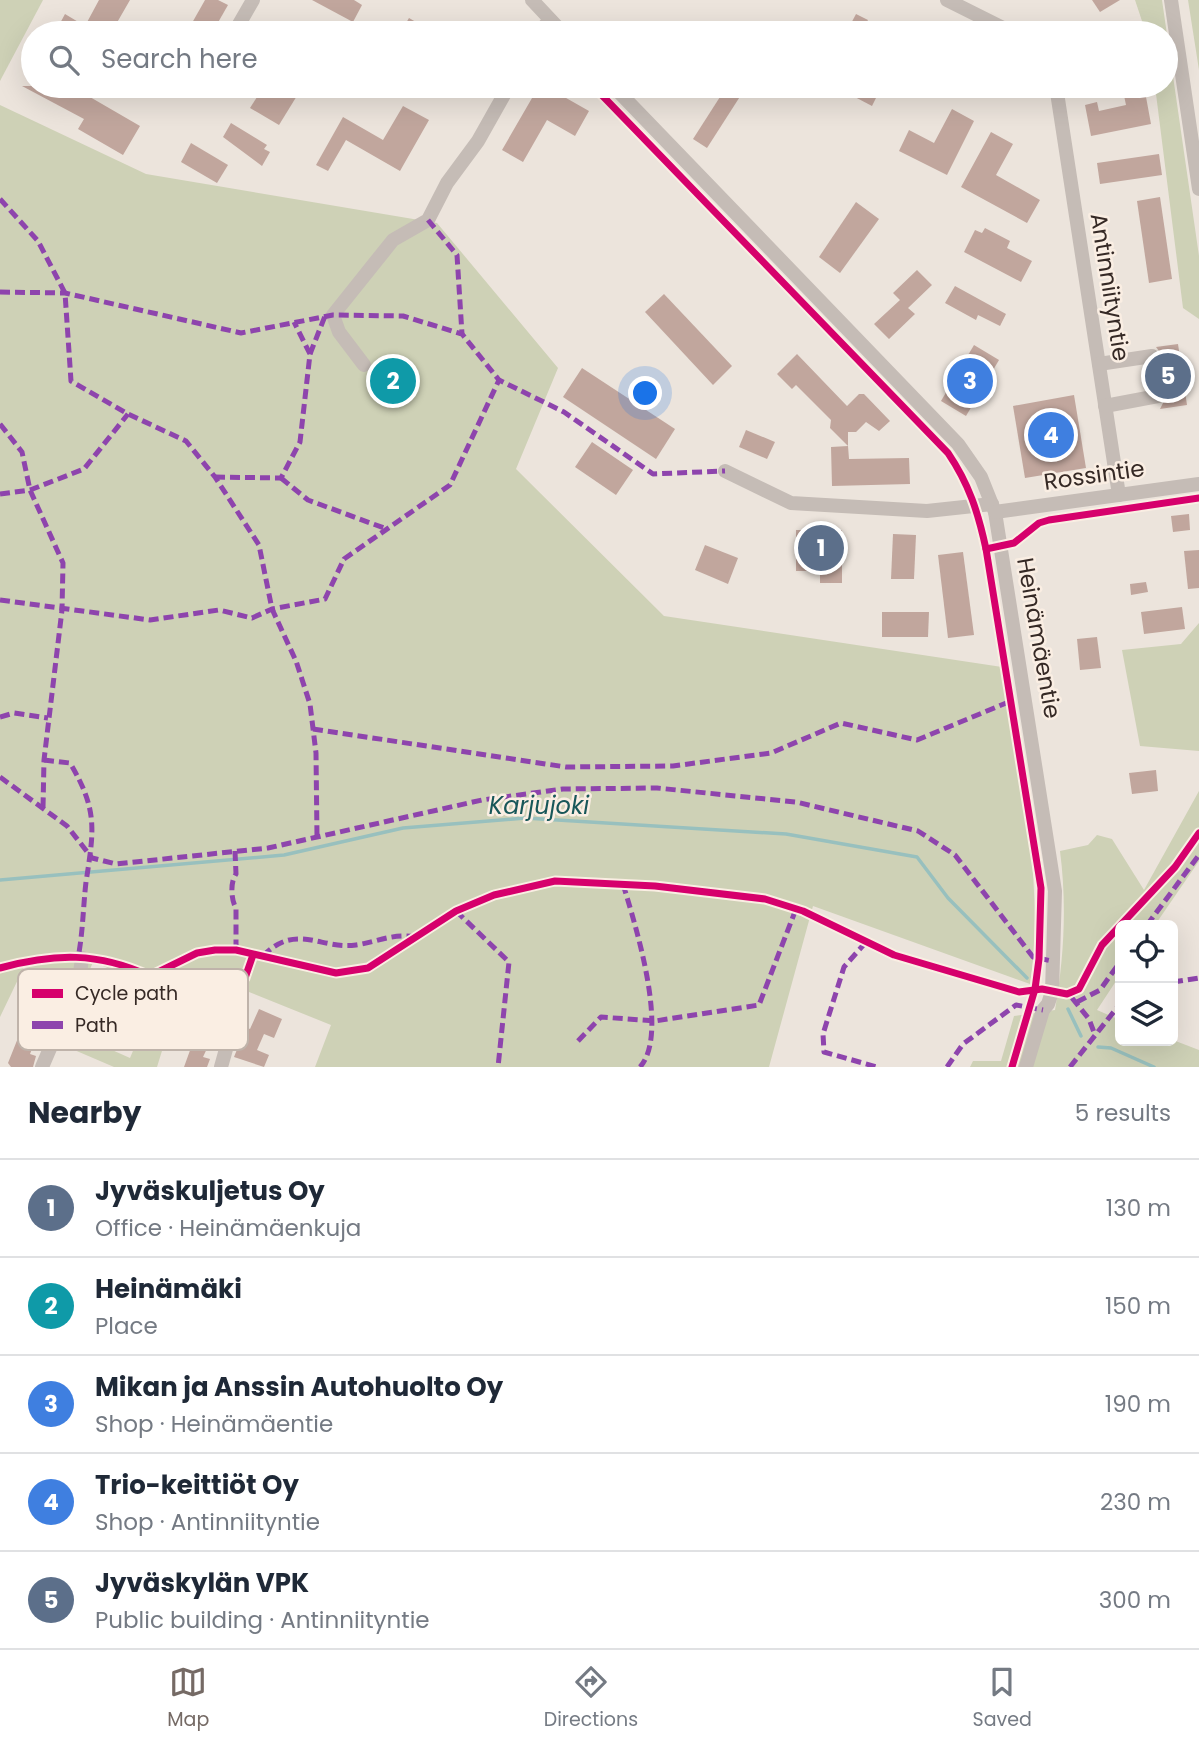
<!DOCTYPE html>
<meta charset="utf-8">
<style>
:root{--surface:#fff;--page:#f6f6f7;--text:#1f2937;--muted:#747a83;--line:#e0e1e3;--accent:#756a65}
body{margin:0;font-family:Poppins,sans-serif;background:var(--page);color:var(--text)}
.controls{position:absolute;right:21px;bottom:21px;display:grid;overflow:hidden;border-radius:10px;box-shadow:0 7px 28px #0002}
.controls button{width:63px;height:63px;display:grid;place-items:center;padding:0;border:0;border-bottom:2px solid var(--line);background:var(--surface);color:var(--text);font:35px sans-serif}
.you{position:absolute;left:646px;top:394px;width:24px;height:24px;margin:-18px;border:5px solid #fff;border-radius:50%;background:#1a73e8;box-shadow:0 0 0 10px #1a73e833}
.badge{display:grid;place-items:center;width:46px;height:46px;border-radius:50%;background:var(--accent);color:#fff;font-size:23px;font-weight:700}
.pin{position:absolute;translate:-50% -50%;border:4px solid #fff;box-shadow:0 2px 7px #0006}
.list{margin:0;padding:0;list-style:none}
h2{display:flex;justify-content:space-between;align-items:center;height:91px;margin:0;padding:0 28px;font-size:30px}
h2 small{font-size:23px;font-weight:400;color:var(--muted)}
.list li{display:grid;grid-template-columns:46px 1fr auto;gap:21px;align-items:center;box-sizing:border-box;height:98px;padding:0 28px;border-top:2px solid var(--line)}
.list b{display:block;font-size:26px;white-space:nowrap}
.list p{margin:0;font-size:23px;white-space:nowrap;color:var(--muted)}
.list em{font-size:23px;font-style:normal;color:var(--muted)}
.icon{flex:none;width:38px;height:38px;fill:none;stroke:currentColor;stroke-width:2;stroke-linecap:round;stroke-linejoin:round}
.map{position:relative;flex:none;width:1199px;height:1067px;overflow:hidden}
.search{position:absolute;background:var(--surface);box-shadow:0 7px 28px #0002;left:21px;right:21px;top:21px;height:77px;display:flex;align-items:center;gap:18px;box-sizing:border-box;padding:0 24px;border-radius:38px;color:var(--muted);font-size:26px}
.sheet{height:581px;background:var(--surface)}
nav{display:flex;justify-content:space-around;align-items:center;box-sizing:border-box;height:98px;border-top:2px solid var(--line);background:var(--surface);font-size:19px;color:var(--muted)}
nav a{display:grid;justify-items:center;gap:4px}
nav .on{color:var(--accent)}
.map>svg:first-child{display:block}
.green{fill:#ced1b6}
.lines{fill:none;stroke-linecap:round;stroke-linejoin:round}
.stream{stroke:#98c0be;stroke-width:3.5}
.building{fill:#c1a69d}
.minor{stroke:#c5bcb6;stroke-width:14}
.quiet{stroke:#8e44ad;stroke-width:5;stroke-dasharray:10 5;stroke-linecap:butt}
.cycleway-casing{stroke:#faeee3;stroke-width:11}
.cycleway{stroke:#d6006c;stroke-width:7}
.labels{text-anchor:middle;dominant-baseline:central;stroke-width:5;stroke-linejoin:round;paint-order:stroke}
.street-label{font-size:23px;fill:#352925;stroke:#faeee3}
.water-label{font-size:24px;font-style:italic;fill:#185759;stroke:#faeee3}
.key{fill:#faeee3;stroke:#bfb3aa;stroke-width:2}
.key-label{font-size:19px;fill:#352925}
</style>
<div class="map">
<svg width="1199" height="1067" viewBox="0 0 1199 1067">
<rect width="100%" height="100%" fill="#ece4dc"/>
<g class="green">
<polygon points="0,0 43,0 0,81"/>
<polygon points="1135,0 1162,0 1199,256 1199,319 1183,308 1155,86 1166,86 1166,33 1146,33"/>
<polygon points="1188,0 1199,0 1199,70"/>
<path d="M 0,105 L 146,174 L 437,223 L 558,368 L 516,469 L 664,616 L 1002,667 C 1018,766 1046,884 1030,984 L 813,906 L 769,1067 L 315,1067 L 331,1025 L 249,992 L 238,1024 L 178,999 L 157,1067 L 114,1067 L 58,1043 L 65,1029 L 130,1058 L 159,989 L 93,962 L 81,991 L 24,967 L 0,1017 Z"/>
<polygon points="1199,623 1199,751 1140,746 1122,650 1181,644"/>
<path d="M 1199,791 L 1199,861 L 1155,925 L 1120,925 L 1120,975 L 1097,1010 L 1120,1020 L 1120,1041 L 1173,1040 L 1199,1050 L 1199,1067 L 970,1067 L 973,1061 L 1001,1061 L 1014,1016 L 1055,1010 C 1064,957 1067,905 1060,851 L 1088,845 L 1097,835 L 1112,839 L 1144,890 Z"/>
</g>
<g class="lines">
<g class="stream">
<polyline points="0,880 284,855 403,828 525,818 786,834 917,857 948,898 1027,978"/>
<polyline points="1068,1009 1081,1036"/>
<polyline points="1098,1047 1111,1048 1154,1067"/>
</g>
</g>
<g class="building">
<polygon points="99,0 130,0 111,33 68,33 58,27 65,14 85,26"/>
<polygon points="205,0 218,0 228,5 212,33 192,23"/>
<polygon points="312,0 354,0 362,5 353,22"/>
<polygon points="1092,0 1120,0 1100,12"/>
<polygon points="856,14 868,20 861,33 846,33"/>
<polygon points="409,18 435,33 400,33"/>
<polygon points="22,86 71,86 140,126 123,155 78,129 84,119"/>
<polygon points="264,86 303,86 279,125 250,108"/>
<polygon points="539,86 545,86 589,111 575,136 547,120 523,162 502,150"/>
<polygon points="656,86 683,86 675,98"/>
<polygon points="727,86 741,95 707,148 693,139"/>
<polygon points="858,86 882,86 872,106 853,96"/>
<polygon points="1122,86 1144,86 1151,124 1091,136 1085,105 1097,102 1099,111 1126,105"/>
<polygon points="403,106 429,120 400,171 346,140 328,171 316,165 343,117 383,140"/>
<polygon points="952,109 974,121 947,175 899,151 909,130 934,143"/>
<polygon points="231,123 267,145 264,149 270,152 262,166 223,137"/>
<polygon points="991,132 1013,144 996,175 1040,200 1027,223 961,187"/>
<polygon points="191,143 228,165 217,183 181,162"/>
<polygon points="1159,154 1162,175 1100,184 1097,163"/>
<polygon points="1160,197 1172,279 1149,283 1137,201"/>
<polygon points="856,202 879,219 840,273 819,257"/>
<polygon points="985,228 1010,241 1007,248 1032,261 1021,282 964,252 975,230 982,233"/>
<polygon points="917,270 932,285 908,308 915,314 889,339 874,324 900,300 893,293"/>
<polygon points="955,286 1006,314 1000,326 978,315 976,320 945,303"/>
<polygon points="664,294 732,366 713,385 645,312"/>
<polygon points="1178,344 1187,405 1160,409 1167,395 1165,389 1156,387 1153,366 1158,363 1162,355 1156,347"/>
<polygon points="974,345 999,360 966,416 941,401"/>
<polygon points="797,354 847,406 859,394 864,394 890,421 879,431 866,422 856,432 848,432 848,446 830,428 831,420 796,385 792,389 777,374"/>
<polygon points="582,368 675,429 656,459 563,397"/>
<polygon points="1074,395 1086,468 1025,478 1013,406"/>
<polygon points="746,430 775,442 767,459 739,447"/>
<polygon points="592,442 633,470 616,495 575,467"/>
<polygon points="848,446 849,459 909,458 910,484 832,486 831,447"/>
<polygon points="1189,514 1190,530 1173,532 1171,516"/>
<polygon points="796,530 842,530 842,583 820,583 820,571 796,571"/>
<polygon points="893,534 916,535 914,579 891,579"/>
<polygon points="705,545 738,558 728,584 695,570"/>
<polygon points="1199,550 1199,588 1188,589 1184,551"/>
<polygon points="963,552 974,635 948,638 938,555"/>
<polygon points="1146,582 1148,592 1131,595 1130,584"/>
<polygon points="1182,607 1185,629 1144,634 1141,612"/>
<polygon points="882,612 929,612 928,637 882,637"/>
<polygon points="1097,637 1101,668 1080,670 1077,639"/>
<polygon points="1156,770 1158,791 1132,794 1129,773"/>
<polygon points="46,985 63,993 44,1039 37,1036 30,1054 36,1056 33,1067 11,1067 8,1063 28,1013 32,1015"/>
<polygon points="259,1009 282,1019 274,1038 264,1034 257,1050 269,1055 264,1067 234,1057 246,1027 250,1029"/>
<polygon points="201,1020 221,1030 216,1042 211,1040 203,1057 210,1059 207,1067 184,1067"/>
</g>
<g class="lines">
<g class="minor">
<polyline points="532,0 563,33"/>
<polyline points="947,0 1013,33"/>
<polyline points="1171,0 1199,189"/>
<polyline points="234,33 253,0"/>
<polyline points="538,33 550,20"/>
<polyline points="613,86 958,444 981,477 995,512 1055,891 1052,992 1048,1004 1043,1010 1026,1067"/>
<polyline points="1056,86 1119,495"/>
<polyline points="1099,364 1152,356"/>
<polyline points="364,365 339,332 333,315 393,240 428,220 447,183 478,141 509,86"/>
<polyline points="1105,406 1158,396"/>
<polyline points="725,471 791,503 927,511 992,504"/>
<polyline points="995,512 1199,484"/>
<polyline points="42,1067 79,981 82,958"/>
<polyline points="221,1067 235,1017 232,997"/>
</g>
<g class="quiet">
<polyline points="0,199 38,241 65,293 71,381 128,414 186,441 215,477 259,545 272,609 296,661 310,704 316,753 317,837"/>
<polyline points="428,220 457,255 462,334"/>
<polyline points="0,292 65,293 241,333 333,315 403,316 462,334 499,380 564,412 653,474 725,471"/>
<polyline points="310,354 325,316"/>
<polyline points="0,424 22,452 30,490 63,563 62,610 44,760 43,808"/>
<polyline points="215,477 281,478 300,442 310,354 294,322"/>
<polyline points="281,478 308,500 384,528"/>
<polyline points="0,494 30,490 84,469 128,414"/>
<polyline points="0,600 150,620 219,610 252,618 272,609 325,599 344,559 450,485 499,380"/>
<polyline points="0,717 14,713 48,718"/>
<polyline points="313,729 566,767 673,766 771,753 841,723 917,740 1011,701"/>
<path d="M 44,760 L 70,763 C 98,810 94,830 86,882 C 83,908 83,932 78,958"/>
<polyline points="0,777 67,826 92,858 116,864 268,848 482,800 563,789 657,788 796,802 918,831 955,855 1033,957 1052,961"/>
<path d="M 235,851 L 236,874 C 230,882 231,900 236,908 L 236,950"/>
<path d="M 623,884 C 635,924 670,1034 640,1067"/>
<polyline points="456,911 509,962 498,1067"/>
<polyline points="1147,925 1199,855"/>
<polyline points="866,942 844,967 823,1034 824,1052 877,1067"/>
<path d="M 263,956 C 296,922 321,950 356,945 C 377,942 393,933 415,937"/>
<polyline points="1173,982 1199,978"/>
<polyline points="1072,998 1089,1019 1095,1035"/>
<polyline points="1077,1002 1100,990 1120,962"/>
<polyline points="578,1041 601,1017 655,1021 759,1005 796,909"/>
<polyline points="947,1067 963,1044 1016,1005 1043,1010"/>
<polyline points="1070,1067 1120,1004"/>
</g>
<defs>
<g id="cycleway">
<path d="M 593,86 L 948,453 C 969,484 978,512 986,549 L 1041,888 L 1039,959 L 1035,989 L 1012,1067"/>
<polyline points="986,549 1014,543 1039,523 1049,520 1199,498"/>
<path d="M 0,968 C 55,953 98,952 150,976 L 197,953 L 215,950 L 236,950 L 336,973 L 368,968 L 456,911 L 494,895 L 555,881 L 655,886 L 765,899 L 803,911 L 894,955 L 1019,992 L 1042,989 L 1067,994 L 1079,989 L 1102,945 L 1175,867 L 1199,833"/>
<polyline points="150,976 200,1001 232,997 245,978 253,955"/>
</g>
</defs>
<use href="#cycleway" class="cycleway-casing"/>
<use href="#cycleway" class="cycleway"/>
</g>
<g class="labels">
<g class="street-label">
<text transform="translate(1110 287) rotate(81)">Antinniityntie</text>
<text transform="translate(1094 475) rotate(-8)">Rossintie</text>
<text transform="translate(1039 638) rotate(80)">Heinämäentie</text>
</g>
<g class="water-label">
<text x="539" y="805">Karjujoki</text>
</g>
</g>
<rect x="18" y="969" width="230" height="81" rx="10" class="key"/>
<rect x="32" y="989" width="31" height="9" fill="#d6006c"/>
<rect x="32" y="1021" width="31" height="8" fill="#8e44ad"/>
<g class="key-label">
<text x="75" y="1000">Cycle path</text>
<text x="75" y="1032">Path</text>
</g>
</svg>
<div class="controls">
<button><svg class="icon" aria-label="locate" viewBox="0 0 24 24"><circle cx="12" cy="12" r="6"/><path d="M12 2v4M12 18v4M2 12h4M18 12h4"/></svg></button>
<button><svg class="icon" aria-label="layers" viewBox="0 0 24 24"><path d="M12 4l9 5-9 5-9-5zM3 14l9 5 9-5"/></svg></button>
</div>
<div class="you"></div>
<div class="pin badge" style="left:821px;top:548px;background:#5c6f8a">1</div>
<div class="pin badge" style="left:393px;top:381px;background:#0f9aa8">2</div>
<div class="pin badge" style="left:970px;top:381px;background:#3f7fe0">3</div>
<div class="pin badge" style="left:1051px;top:435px;background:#3f7fe0">4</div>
<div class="pin badge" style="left:1168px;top:376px;background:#5c6f8a">5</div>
<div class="search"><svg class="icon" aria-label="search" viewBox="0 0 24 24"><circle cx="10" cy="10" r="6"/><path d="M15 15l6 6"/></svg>Search here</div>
</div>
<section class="sheet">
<h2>Nearby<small>5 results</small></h2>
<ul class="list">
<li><span class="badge" style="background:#5c6f8a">1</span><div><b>Jyväskuljetus Oy</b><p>Office · Heinämäenkuja</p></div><em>130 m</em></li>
<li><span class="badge" style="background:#0f9aa8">2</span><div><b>Heinämäki</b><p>Place</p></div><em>150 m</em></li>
<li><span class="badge" style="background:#3f7fe0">3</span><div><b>Mikan ja Anssin Autohuolto Oy</b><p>Shop · Heinämäentie</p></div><em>190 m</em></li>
<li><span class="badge" style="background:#3f7fe0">4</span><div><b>Trio-keittiöt Oy</b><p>Shop · Antinniityntie</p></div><em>230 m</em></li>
<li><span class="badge" style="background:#5c6f8a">5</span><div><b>Jyväskylän VPK</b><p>Public building · Antinniityntie</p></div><em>300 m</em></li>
</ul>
</section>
<nav>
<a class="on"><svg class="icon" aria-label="map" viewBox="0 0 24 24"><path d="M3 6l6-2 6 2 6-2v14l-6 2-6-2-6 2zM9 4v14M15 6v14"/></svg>Map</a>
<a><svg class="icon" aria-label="directions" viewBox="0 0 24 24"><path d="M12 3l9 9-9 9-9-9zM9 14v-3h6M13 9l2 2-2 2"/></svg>Directions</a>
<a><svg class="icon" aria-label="saved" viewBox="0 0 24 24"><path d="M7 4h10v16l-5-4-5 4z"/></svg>Saved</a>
</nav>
